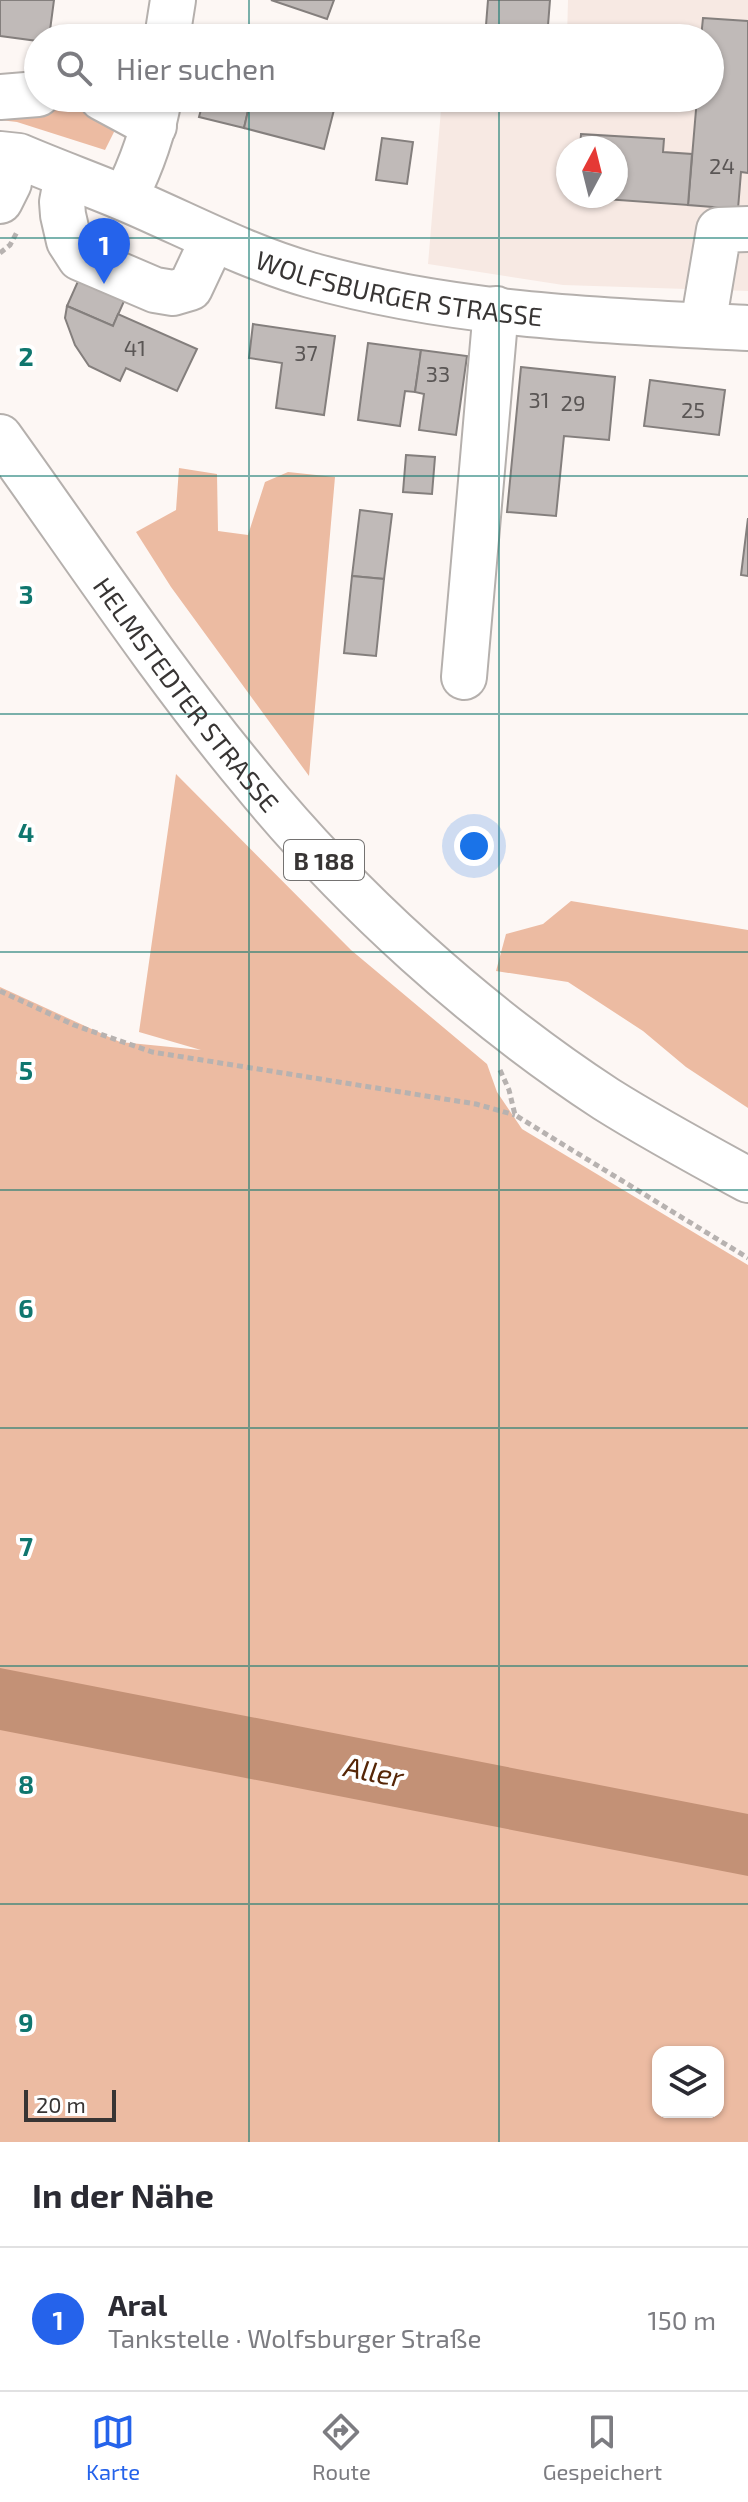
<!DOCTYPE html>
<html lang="de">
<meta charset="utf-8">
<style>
:root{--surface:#fff;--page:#f2f2f3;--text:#2b2b33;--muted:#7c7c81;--line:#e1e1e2;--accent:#2563eb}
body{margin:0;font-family:"Exo 2",sans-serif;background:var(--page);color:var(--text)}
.controls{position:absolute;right:24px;bottom:24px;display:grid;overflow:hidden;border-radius:16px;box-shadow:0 2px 6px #0004}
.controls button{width:72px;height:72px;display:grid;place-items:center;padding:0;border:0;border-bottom:2px solid var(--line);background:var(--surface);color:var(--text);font:40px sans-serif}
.compass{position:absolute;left:556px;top:136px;width:72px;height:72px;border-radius:50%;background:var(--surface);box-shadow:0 2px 6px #0004;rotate:7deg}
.scale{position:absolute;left:24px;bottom:20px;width:92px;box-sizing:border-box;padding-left:8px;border:4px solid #383534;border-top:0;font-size:22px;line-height:28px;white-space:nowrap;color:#383534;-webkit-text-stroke:6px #fff;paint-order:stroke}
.you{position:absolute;left:474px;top:846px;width:28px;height:28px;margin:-20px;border:6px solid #fff;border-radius:50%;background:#1a73e8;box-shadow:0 0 0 12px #1a73e833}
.badge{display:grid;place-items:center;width:52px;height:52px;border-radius:50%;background:var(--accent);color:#fff;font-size:26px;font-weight:700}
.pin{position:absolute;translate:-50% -66px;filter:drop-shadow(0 2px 4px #0008)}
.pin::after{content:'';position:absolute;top:42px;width:28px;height:24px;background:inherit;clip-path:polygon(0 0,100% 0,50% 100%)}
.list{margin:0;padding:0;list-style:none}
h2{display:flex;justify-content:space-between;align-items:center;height:104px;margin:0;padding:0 32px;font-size:34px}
h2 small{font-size:26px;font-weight:400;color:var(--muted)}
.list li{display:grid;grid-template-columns:52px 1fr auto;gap:24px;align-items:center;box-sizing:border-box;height:144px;padding:0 32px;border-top:2px solid var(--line)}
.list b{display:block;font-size:30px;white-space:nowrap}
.list p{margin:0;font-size:26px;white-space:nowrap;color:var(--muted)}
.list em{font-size:26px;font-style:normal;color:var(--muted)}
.icon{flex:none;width:44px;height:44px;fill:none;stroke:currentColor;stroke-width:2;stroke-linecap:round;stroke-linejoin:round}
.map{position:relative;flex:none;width:748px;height:2142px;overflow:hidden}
.search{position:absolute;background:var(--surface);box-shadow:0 2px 6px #0004;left:24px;right:24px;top:24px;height:88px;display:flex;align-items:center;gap:20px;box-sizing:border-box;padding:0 28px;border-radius:44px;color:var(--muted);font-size:30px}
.sheet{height:248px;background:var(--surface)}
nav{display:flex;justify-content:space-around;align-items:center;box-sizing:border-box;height:112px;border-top:2px solid var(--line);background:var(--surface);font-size:22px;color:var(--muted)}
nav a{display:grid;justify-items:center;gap:4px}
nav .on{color:var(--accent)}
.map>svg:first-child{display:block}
.built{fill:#f7e9e3;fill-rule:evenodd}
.green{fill:#ecbba2;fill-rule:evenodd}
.water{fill:#c39176}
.building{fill:#c0bab8;stroke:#847f7d;stroke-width:2}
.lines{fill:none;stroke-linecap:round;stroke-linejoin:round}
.minor-casing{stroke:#b5b0ad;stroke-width:48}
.major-casing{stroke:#b5b0ad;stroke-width:48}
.path{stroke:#b7b2b0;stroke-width:5;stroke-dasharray:6 4;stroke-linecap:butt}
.minor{stroke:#fff;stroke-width:44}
.major{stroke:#fff;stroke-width:44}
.grid{fill:none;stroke:#0f766e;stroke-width:2;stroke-opacity:0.55}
.labels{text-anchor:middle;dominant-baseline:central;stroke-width:8;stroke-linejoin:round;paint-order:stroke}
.number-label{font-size:22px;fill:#5a5655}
.shield{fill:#fff;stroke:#747271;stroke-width:2}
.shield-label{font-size:24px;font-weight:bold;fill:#383534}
.street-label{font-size:26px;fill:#383534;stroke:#fff}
.water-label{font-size:28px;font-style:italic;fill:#562607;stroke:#fff}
.grid-label{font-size:26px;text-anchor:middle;font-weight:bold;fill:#0f766e;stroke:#fff;stroke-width:8;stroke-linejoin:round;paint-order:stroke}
</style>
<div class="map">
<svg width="748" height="2142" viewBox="0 0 748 2142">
<rect width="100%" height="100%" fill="#fdf7f4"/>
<path class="built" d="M 568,0 L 748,0 L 748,291 L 563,285 L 428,264 L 442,98 L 501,98 L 565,110 L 566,98 L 710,98 L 710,38 L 567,38 ZM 568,148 L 616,148 L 616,196 L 568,196 Z"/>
<g class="green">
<polygon points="85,101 109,113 114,132 105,150 17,122 0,120 0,110"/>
<polygon points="179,468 217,474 218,531 248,535 265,482 288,472 335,477 309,776 171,587 136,532 176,510"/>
<path d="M 176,774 L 351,950 L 487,1064 L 497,1092 L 522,1129 L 748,1265 L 748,2142 L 0,2142 L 0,987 L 120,1042 L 201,1050 L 139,1032 ZM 658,2052 L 718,2052 L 718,2112 L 658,2112 Z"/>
<polygon points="571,901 748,930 748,1108 686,1067 643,1031 568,982 496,971 506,934 543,924"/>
</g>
<polygon class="water" points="0,1668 748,1814 748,1876 0,1730"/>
<g class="building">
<polygon points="0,0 54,0 49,38 38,38 38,41 0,36"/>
<polygon points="271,0 334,0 327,19"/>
<polygon points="488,0 550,0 547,38 485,38"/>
<polygon points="703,18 748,21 748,173 741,172 738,209 688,205 697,98 710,98 710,38 701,38"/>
<polygon points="204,98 251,98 244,128 199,117"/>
<polygon points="251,98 337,98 324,149 244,128"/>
<polygon points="581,134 664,139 663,152 692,154 688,205 577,197 616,196 616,148 580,148"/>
<polygon points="382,138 413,142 407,184 376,180"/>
<polygon points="95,243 141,263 113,326 67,306"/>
<polygon points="67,306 113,326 118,314 197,349 177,391 126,368 120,381 89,366 75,345 65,318"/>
<polygon points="253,324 335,336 324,415 276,408 282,363 249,358"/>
<polygon points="368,343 421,350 415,392 405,391 400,426 358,420"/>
<polygon points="421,350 467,356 456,435 419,430 424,394 415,392"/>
<polygon points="521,367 615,377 609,440 564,436 556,516 507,512"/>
<polygon points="650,380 725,390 719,435 644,426"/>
<polygon points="406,455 435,457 432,494 403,492"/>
<polygon points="360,510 392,514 384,579 352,576"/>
<polygon points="748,518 748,576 741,575"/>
<polygon points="352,576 384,579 376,656 344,653"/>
</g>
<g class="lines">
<defs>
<g id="minor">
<polyline points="167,38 173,0"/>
<polyline points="0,97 38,94"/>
<polyline points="102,98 154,126"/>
<path id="s1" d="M 0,154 L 19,156 C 54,171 90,184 126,199 C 187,225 246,257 310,275 C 452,315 602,321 748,328"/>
<polyline points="67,176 62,202 63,215 69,241 80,258 155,290 173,293 190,288 213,239"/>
<path d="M 125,198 C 141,166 153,134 159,98"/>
<polyline points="0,201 9,183"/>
<polyline points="703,325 719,230 748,229"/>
<polyline points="464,677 496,309"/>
</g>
<g id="major">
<path id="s2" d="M 0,437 C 82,551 161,671 251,779 C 349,899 476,1014 606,1099 C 652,1128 700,1154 748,1180"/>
</g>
</defs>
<use href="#minor" class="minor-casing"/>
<use href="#major" class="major-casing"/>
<g class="path">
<polyline points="0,253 10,245 17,232"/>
<polyline points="0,991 74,1025 152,1052 476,1104 515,1115"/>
<polyline points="500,1070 509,1090 515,1115 748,1258"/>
</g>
<use href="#minor" class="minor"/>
<use href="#major" class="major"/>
</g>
<path class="grid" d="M 249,0 L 249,38M 499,0 L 499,38M 249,98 L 249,2142M 499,98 L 499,2142M 0,238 L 748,238M 0,476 L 748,476M 0,714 L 748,714M 0,952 L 748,952M 0,1190 L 748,1190M 0,1428 L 748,1428M 0,1666 L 748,1666M 0,1904 L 748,1904"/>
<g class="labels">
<g class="number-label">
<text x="722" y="165">24</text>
<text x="135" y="347">41</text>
<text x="306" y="352">37</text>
<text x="438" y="373">33</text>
<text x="539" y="399">31</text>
<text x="573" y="402">29</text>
<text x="693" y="409">25</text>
</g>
<rect class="shield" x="284" y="840" width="80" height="40" rx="6"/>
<g class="shield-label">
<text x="324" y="860">B 188</text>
</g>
<g class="street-label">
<text stroke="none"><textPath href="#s1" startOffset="424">WOLFSBURGER STRASSE</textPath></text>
<text stroke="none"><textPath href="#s2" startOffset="318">HELMSTEDTER STRASSE</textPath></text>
</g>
<g class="water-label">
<text transform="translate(374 1771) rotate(11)">Aller</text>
</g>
</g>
<g class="grid-label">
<text x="26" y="366">2</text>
<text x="26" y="604">3</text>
<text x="26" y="842">4</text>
<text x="26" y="1080">5</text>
<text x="26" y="1318">6</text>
<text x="26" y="1556">7</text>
<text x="26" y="1794">8</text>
<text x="26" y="2032">9</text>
</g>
</svg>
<div class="controls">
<button><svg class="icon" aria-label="layers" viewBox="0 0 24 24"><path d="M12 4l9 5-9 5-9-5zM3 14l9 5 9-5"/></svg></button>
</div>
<svg class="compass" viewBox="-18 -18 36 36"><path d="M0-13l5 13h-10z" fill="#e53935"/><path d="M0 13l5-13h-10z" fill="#7c7c81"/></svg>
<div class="scale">20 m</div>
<div class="you"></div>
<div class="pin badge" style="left:104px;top:284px">1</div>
<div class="search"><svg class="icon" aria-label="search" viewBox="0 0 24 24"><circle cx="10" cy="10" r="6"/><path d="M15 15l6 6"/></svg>Hier suchen</div>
</div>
<section class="sheet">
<h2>In der Nähe<small></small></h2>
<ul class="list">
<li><span class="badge">1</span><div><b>Aral</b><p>Tankstelle · Wolfsburger Straße</p></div><em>150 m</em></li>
</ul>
</section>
<nav>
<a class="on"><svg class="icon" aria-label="map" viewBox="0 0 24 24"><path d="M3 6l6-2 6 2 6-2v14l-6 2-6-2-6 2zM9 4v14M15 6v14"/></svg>Karte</a>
<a><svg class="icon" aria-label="directions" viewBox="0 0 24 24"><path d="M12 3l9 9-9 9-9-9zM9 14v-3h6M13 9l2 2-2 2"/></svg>Route</a>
<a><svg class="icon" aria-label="saved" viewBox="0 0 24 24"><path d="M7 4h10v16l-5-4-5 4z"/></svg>Gespeichert</a>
</nav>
